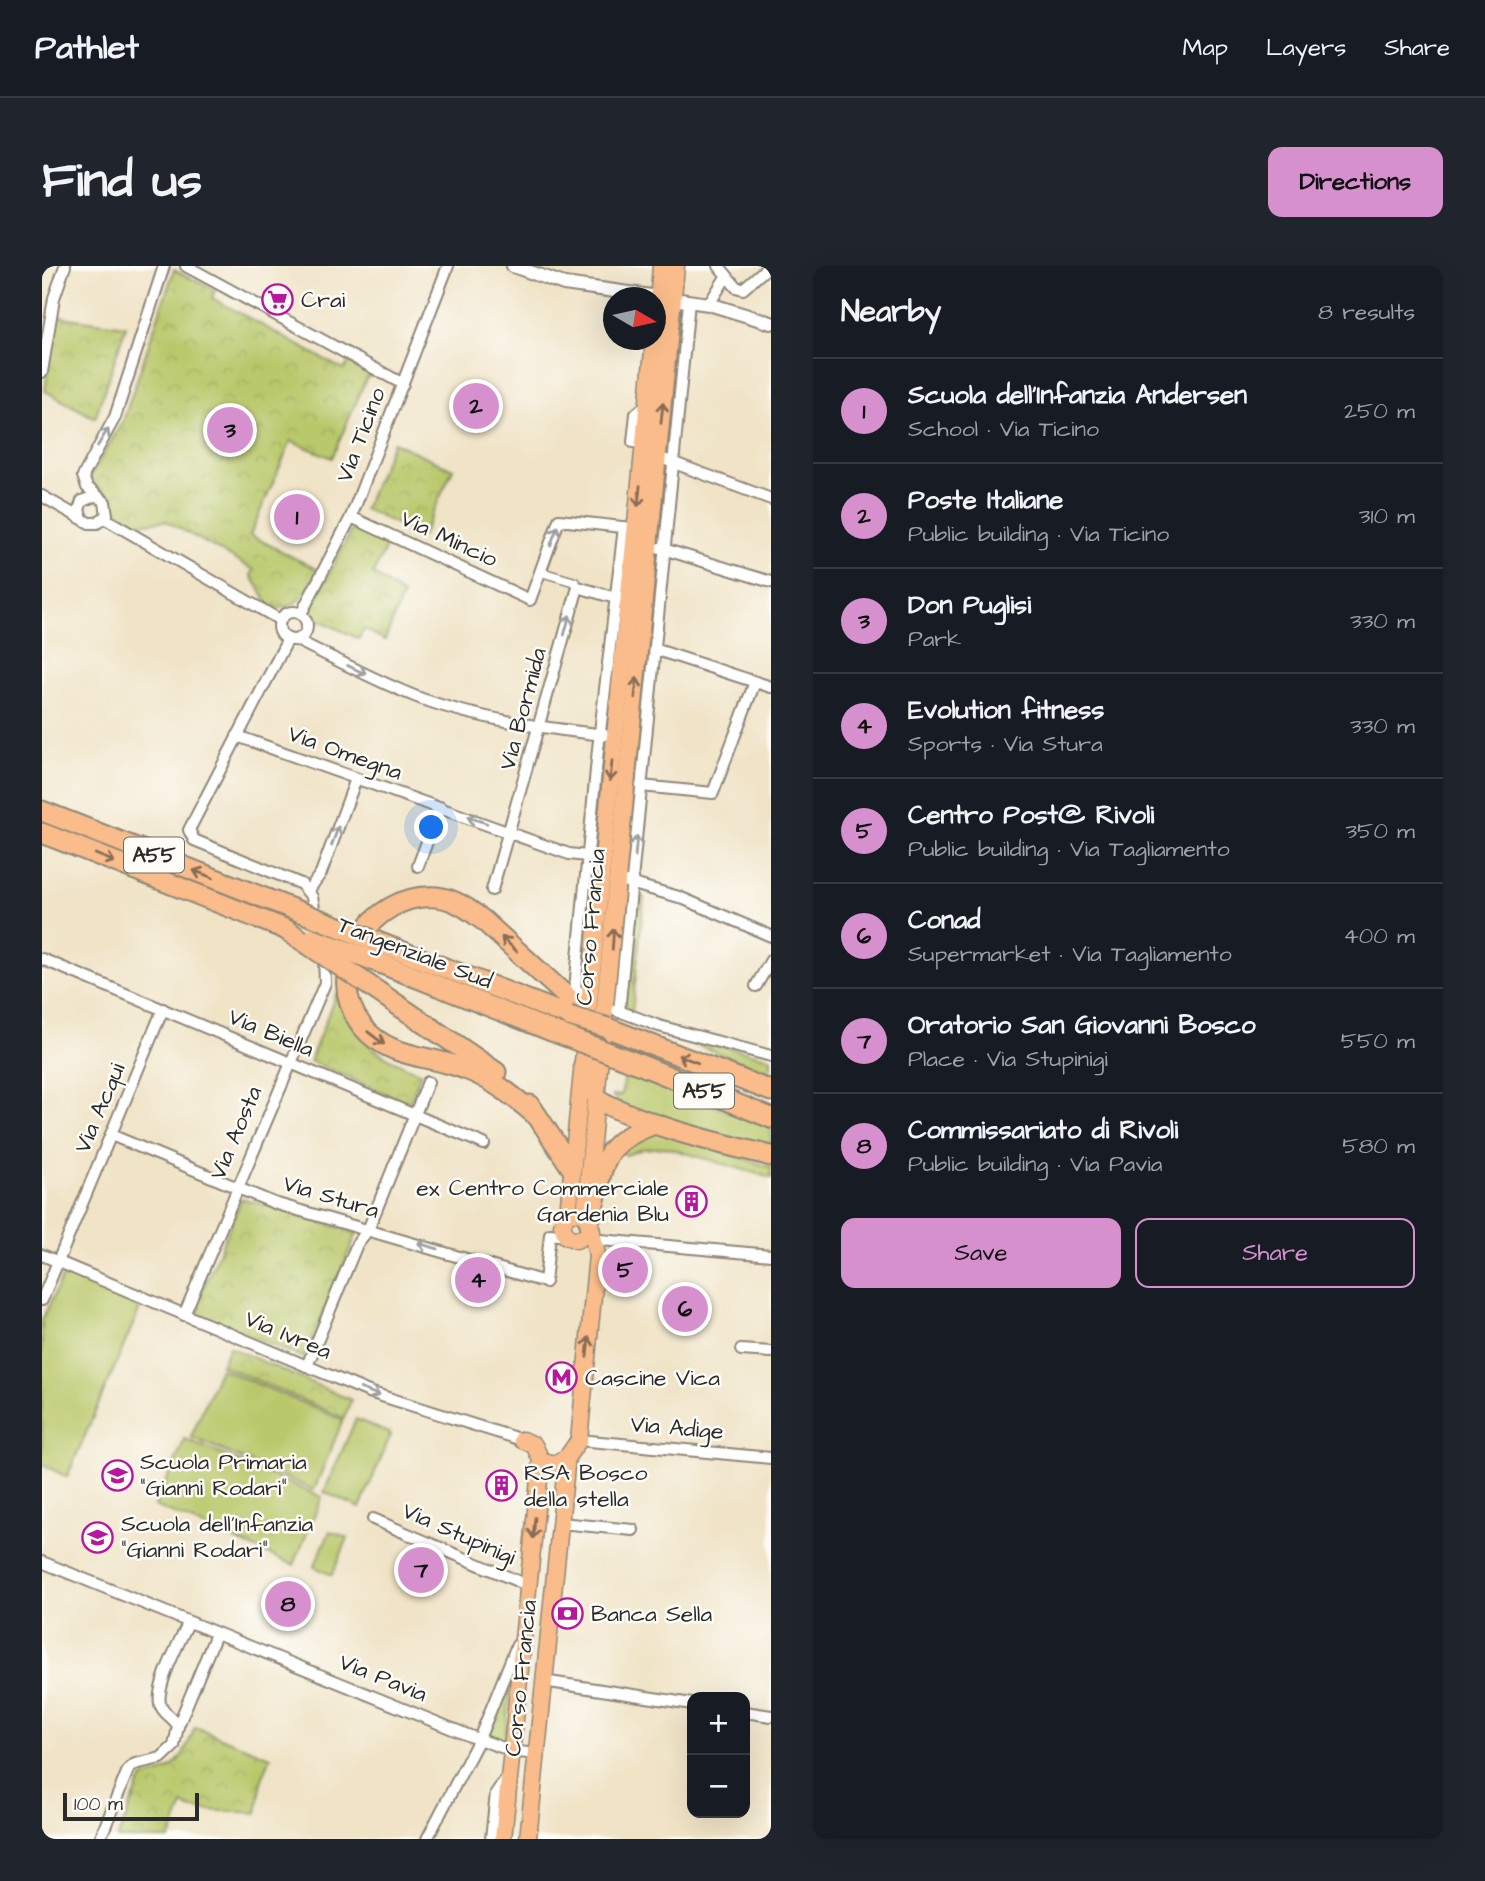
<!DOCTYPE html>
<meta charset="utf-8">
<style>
:root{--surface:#171b24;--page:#20242c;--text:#f1f3f6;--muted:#9ea1a6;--line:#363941;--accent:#d690ce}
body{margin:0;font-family:"Architects Daughter",sans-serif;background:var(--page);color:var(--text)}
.controls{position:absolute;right:21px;bottom:21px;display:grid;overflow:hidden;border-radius:14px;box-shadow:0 7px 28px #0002}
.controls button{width:63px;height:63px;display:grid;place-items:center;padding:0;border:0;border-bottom:2px solid var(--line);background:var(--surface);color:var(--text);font:35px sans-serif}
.compass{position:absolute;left:561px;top:21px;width:63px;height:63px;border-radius:50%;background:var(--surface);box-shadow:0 7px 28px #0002;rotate:99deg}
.scale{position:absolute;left:21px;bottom:18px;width:136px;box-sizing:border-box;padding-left:7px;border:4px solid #2b2b2b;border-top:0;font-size:19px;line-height:24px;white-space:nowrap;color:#2b2b2b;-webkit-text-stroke:5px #fdfcf7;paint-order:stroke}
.you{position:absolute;left:390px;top:562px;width:24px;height:24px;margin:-18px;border:5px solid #fff;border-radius:50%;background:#1a73e8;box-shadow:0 0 0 10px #1a73e833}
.badge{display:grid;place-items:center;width:46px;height:46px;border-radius:50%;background:var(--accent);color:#111;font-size:23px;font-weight:700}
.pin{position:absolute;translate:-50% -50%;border:4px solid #fff;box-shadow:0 2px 7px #0006}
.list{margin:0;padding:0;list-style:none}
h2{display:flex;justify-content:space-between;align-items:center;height:91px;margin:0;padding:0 28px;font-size:30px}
h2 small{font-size:23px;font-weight:400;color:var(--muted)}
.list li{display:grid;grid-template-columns:46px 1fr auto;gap:21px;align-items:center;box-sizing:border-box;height:105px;padding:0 28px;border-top:2px solid var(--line)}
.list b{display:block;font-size:26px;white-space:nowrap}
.list p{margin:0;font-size:23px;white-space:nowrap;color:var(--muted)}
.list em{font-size:23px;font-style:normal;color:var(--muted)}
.actions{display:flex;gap:14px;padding:21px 28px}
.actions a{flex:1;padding:16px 0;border:2px solid var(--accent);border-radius:14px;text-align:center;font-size:24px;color:var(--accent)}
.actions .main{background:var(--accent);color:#111}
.map{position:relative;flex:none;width:729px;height:1573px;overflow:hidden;border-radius:14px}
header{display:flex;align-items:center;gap:42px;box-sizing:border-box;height:98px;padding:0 35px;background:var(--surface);border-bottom:2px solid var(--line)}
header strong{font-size:33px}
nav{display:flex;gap:38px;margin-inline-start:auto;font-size:24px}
.intro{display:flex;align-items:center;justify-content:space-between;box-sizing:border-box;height:168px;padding:0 42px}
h1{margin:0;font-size:49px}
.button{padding:18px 32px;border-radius:14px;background:var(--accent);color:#111;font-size:24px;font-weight:700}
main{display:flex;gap:42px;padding:0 42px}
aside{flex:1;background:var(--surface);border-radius:14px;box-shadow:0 7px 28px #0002}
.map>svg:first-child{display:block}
.grass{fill:#b9c86a;stroke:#727a4a;stroke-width:2}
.park{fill:url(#park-crowns);stroke:#727a4a;stroke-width:2}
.garden{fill:url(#garden-dots);stroke:#727a4a;stroke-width:2}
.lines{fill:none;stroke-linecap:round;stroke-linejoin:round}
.pedestrian-casing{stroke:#8e8778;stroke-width:11}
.minor-casing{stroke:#8e8778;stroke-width:14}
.tertiary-casing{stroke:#8e8778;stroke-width:16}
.primary-casing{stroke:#8e8778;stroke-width:19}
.motorway-casing{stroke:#8e8778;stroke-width:23}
.pedestrian{stroke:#fff;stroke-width:8}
.minor{stroke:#fff;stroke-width:10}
.tertiary{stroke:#fff;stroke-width:12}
.primary{stroke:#f9bc8a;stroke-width:16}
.motorway{stroke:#f9bc8a;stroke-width:19}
.motorway-bridge-casing{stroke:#8e8778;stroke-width:23;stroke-linecap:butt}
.motorway-bridge{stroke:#f9bc8a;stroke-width:19}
.oneway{stroke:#886c56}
.oneway2{stroke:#a0a0a0}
.labels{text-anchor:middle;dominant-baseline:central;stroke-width:5;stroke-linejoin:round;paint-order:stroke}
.shield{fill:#fdfcf7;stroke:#6a6a68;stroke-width:2}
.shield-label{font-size:21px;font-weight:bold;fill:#2b2b2b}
.poi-label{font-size:23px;fill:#2b2b2b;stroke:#fdfcf7;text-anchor:start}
.street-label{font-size:23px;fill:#2b2b2b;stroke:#fdfcf7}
</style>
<header>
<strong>Pathlet</strong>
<nav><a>Map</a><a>Layers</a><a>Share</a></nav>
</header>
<div class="intro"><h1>Find us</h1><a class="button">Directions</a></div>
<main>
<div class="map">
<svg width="729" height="1573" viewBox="0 0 729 1573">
<defs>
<pattern id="park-crowns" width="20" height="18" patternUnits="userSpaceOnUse" patternTransform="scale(1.75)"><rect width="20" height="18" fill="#b9c86a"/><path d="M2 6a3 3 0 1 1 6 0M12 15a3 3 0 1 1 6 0" fill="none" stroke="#9fac5c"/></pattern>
<pattern id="garden-dots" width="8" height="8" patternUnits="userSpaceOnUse" patternTransform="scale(1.75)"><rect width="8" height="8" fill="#b9c86a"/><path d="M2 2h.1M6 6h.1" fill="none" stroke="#9fac5c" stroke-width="1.8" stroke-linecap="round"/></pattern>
</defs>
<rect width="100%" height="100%" fill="#fdfcf7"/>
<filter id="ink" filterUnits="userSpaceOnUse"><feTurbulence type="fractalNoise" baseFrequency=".0143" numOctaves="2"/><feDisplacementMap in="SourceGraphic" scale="14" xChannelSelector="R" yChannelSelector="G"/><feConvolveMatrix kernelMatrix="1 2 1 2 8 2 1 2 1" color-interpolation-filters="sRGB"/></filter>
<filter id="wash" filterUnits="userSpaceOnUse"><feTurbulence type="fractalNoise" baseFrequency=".00686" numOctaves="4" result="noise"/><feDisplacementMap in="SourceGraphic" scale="28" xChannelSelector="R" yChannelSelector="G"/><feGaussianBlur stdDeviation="1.57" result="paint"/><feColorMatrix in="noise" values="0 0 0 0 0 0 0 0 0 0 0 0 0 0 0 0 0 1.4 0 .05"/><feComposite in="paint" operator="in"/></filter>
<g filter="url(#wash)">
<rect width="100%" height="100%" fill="#f0e3c6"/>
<g class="grass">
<polygon points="654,773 729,792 729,807 650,777"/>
<polygon points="584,807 729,861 729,883 584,842 570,830 579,829"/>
<polygon points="613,864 729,901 729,912 623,881 601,883 584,889 577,883"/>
<polygon points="22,1007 99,1040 25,1211 0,1198 0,1054"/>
<polygon points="178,1102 301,1154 272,1224 149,1171"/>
<polygon points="314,1153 349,1168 318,1242 282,1226"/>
<polygon points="143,1173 280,1231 252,1299 113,1240"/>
<polygon points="288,1265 306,1272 290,1309 272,1301"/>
<polygon points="469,1417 463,1474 448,1468"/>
</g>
<g class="park">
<path d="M 132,4 L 173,24 L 170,32 L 302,104 L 307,95 L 332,108 L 324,113 L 290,192 L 249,175 L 208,269 L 276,304 C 266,323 255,349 228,340 L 209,309 L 212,304 L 124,255 L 88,258 C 74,246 74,235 64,226 C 57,220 51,221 47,212 L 81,155 Z"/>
<polygon points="13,50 84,60 53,152 3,125"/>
<polygon points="351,176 411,203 380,270 322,243"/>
<polygon points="313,257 347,275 331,308 361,329 343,374 322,363 317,373 270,351 271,340"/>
<path d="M 294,728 C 315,775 331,788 379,807 L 367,838 L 268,795 Z"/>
<polygon points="200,932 315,967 262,1092 151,1046"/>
<polygon points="187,1081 309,1134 302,1152 179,1099"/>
<path d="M 153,1461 L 229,1491 L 220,1513 L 215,1547 L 150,1543 L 141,1539 L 128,1573 L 75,1573 L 98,1517 L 102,1511 C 135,1507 142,1489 153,1461 Z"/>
</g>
<polygon class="garden" points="594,630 602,631 590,747 581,746"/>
</g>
<g filter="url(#ink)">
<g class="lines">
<defs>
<polyline id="pedestrian" points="499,306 533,316 536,321"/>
<g id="minor">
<polyline points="144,0 361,118"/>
<polyline points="677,0 694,21 701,23 727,0"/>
<polyline points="667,38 684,11"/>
<polyline points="0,106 12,32 23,0"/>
<polyline points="602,177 591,176 594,148 606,138"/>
<polyline points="616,191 729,233"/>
<polyline points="0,230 47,257 55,257 65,249 63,236 45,221 41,210 73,151 122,0"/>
<polyline points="309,251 488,334 517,254 589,262"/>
<polyline points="40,252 37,244 40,235 53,230"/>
<polyline points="62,252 238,354"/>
<polyline points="618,282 729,316"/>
<circle cx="251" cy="360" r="14"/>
<polyline points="259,348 309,251 406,0"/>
<polyline points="246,373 147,564 152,574 259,618 270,631 274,653"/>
<path d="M 254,374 C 296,394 337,417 380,433 C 440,454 501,462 563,469"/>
<polyline points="612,383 729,421"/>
<polyline points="195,470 527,588 553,591"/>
<polyline points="599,520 671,527 713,416"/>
<polyline points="376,600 398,541"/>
<polyline points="584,616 637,631 729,670"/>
<polyline points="450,624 536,321 580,334"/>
<polyline points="266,625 279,607 314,513"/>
<polyline points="0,693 442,878"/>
<polyline points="714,720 729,694"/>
<polyline points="549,733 533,723 556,483 582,261"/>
<polyline points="574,744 617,760 729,790"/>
<polyline points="577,746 647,36"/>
<polyline points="69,869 232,937 503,1016 508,968 524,970"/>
<polyline points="547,973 729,989"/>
<polyline points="0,989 327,1126 480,1174"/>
<polyline points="0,1034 121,743"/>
<polyline points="142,1049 283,717 282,689"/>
<polyline points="699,1084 729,1086"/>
<polyline points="265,1100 315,978 326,964 386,816"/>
<polyline points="537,1174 729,1192"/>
<polyline points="331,1253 487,1320"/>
<polyline points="518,1257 591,1264"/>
<polyline points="0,1296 428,1470 470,1485 493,1488"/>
<polyline points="501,1415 650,1438"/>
<polyline points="703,1446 729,1450"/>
<path d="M 136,1460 C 131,1451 120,1447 118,1438 C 114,1419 138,1375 146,1357"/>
<polyline points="58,1573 86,1504 93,1498 119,1492 132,1480 136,1460 174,1368"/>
<polyline points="385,1573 437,1473 475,1379"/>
<polyline points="449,1573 454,1527 466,1510"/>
</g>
<polyline id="tertiary" points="471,0 522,18 667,38 729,57"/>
<g id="primary">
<polyline points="614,62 619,0"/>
<polyline points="544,938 634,0"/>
<polyline points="526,948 612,74"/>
<polyline points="480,1174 492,1179 499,1194 512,1198 525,1191 537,1174 555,989 548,957 543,949 530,946 524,950 520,959 524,970 534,974 544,969 548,961"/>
<polyline points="461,1573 499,1194"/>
<polyline points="486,1573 525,1191"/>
</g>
<g id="motorway">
<polyline points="0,545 225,633"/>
<polyline points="0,567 243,663"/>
<polyline points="328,673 527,750"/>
<polyline points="320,690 507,764"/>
<polyline points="322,716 454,806"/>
<polyline points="566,762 729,825"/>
<polyline points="594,797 729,852"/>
<path d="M 542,799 L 556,834 C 610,862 670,875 729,890"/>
<polyline points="488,839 529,901"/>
<path d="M 495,850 C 473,832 451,813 423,803 C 389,789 347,793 321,761 C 277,707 328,625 395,631 C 413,633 428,644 442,655 L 534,739"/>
<path d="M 547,955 C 564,905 551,881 610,859"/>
</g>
</defs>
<use href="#pedestrian" class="pedestrian-casing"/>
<use href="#minor" class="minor-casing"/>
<use href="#tertiary" class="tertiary-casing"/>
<use href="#primary" class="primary-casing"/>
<use href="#motorway" class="motorway-casing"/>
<use href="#pedestrian" class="pedestrian"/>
<use href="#minor" class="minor"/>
<use href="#tertiary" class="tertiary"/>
<use href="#primary" class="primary"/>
<use href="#motorway" class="motorway"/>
<defs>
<g id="motorway-bridge">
<polyline points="225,633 328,673"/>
<polyline points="243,663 322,716"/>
<polyline points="270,673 320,690"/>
<polyline points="527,750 566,762"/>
<polyline points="507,764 594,797"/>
</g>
</defs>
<use href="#motorway-bridge" class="motorway-bridge-casing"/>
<use href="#motorway-bridge" class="motorway-bridge"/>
</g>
<defs><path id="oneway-shaft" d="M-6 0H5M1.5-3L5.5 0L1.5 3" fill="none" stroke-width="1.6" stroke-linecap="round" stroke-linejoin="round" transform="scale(1.75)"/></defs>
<g class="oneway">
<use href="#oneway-shaft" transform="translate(620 147) rotate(-84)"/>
<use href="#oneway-shaft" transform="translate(597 230) rotate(96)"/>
<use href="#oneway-shaft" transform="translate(594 422) rotate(-84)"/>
<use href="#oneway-shaft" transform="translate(569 505) rotate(96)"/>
<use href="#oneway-shaft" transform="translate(63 592) rotate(22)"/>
<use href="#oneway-shaft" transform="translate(161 608) rotate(-159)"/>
<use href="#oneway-shaft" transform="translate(571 673) rotate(-86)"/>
<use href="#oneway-shaft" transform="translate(467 678) rotate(-137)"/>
<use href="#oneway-shaft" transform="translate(334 772) rotate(37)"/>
<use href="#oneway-shaft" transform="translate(646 793) rotate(-159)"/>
<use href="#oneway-shaft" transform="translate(546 1081) rotate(-84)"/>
<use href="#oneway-shaft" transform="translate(492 1262) rotate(95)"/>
</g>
<g class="oneway2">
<use href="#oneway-shaft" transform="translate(61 171) rotate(-59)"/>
<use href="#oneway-shaft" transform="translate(512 270) rotate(-70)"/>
<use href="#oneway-shaft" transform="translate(525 359) rotate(-75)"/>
<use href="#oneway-shaft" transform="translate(315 404) rotate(26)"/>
<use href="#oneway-shaft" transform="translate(435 554) rotate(-161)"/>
<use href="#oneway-shaft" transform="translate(293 570) rotate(-70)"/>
<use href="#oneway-shaft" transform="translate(594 580) rotate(-85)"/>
<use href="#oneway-shaft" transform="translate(386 980) rotate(-164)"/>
<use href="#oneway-shaft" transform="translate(328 1126) rotate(20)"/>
</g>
</g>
<defs>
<symbol id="supermarket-ring" viewBox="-11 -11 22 22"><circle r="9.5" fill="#fdfcf7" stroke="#b5179e" stroke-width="1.5"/><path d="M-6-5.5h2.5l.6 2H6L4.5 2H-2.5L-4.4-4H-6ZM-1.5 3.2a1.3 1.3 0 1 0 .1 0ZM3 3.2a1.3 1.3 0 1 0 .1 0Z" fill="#b5179e"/></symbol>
<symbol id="building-ring" viewBox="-11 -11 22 22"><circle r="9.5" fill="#fdfcf7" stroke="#b5179e" stroke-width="1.5"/><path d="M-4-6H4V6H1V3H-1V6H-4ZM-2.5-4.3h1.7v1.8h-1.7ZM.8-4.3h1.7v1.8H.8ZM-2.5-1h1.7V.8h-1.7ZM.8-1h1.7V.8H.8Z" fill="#b5179e"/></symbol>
<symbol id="metro-ring" viewBox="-11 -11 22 22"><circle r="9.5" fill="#fdfcf7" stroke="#b5179e" stroke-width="1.5"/><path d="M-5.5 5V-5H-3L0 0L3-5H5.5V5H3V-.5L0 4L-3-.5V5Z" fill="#b5179e"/></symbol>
<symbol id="school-ring" viewBox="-11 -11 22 22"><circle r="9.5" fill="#fdfcf7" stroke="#b5179e" stroke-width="1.5"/><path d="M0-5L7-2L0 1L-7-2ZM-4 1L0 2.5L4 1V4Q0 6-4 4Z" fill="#b5179e"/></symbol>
<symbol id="bank-ring" viewBox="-11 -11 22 22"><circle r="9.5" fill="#fdfcf7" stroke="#b5179e" stroke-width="1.5"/><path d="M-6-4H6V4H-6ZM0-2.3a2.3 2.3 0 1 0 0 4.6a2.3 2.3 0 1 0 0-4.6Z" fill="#b5179e"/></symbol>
</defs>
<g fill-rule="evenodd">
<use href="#supermarket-ring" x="218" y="16" width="35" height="35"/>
<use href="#building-ring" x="632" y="918" width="35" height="35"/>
<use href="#metro-ring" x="502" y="1094" width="35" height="35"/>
<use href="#school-ring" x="58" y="1192" width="35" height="35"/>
<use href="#building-ring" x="442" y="1202" width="35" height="35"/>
<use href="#school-ring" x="38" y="1254" width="35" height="35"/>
<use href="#bank-ring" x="508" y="1330" width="35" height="35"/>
</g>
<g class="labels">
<g class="shield">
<rect x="82" y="571.5" width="60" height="35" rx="5"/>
<rect x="632" y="807.5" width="60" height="35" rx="5"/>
</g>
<g class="shield-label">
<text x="112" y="589">A55</text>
<text x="662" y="825">A55</text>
</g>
<g class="poi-label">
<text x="259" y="34">Crai</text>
<text x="627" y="922" text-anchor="end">ex Centro Commerciale<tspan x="627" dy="26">Gardenia Blu</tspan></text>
<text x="543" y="1112">Cascine Vica</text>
<text x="98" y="1196">Scuola Primaria<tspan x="98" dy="26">"Gianni Rodari"</tspan></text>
<text x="482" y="1207">RSA Bosco<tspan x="482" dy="26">della stella</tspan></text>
<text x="79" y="1258">Scuola dell'Infanzia<tspan x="79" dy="26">"Gianni Rodari"</tspan></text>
<text x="549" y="1348">Banca Sella</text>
</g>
<g class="street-label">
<text transform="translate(319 169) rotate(-69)">Via Ticino</text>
<text transform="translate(407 273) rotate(25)">Via Mincio</text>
<text transform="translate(481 443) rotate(-75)">Via Bormida</text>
<text transform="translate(303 487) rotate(20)">Via Omegna</text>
<text transform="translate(549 661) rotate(-85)">Corso Francia</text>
<text transform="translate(373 687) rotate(21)">Tangenziale Sud</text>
<text transform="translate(229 767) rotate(23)">Via Biella</text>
<text transform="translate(58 842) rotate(-67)">Via Acqui</text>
<text transform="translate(194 867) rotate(-67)">Via Aosta</text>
<text transform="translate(289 931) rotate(17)">Via Stura</text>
<text transform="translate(246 1069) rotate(23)">Via Ivrea</text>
<text transform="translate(635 1162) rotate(5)">Via Adige</text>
<text transform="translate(417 1268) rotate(24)">Via Stupinigi</text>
<text transform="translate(341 1412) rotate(22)">Via Pavia</text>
<text transform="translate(479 1412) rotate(-84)">Corso Francia</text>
</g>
</g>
</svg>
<div class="controls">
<button>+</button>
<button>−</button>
</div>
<svg class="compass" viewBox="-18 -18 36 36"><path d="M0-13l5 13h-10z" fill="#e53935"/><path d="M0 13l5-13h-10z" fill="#9ea1a6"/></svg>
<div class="scale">100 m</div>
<div class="you"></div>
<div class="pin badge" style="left:255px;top:251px">1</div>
<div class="pin badge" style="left:434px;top:140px">2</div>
<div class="pin badge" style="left:188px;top:164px">3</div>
<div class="pin badge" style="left:436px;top:1014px">4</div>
<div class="pin badge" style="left:583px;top:1004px">5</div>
<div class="pin badge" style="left:643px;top:1043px">6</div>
<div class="pin badge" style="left:379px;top:1304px">7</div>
<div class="pin badge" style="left:246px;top:1338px">8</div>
</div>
<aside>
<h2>Nearby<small>8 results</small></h2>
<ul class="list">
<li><span class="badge">1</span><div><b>Scuola dell'Infanzia Andersen</b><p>School · Via Ticino</p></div><em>250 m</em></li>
<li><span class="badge">2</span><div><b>Poste Italiane</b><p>Public building · Via Ticino</p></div><em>310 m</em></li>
<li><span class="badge">3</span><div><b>Don Puglisi</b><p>Park</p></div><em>330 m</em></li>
<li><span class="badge">4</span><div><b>Evolution fitness</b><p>Sports · Via Stura</p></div><em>330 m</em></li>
<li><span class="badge">5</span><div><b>Centro Post@ Rivoli</b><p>Public building · Via Tagliamento</p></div><em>350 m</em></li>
<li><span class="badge">6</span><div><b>Conad</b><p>Supermarket · Via Tagliamento</p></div><em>400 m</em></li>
<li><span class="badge">7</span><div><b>Oratorio San Giovanni Bosco</b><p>Place · Via Stupinigi</p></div><em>550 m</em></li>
<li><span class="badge">8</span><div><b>Commissariato di Rivoli</b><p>Public building · Via Pavia</p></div><em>580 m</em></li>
</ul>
<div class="actions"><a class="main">Save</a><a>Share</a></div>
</aside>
</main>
